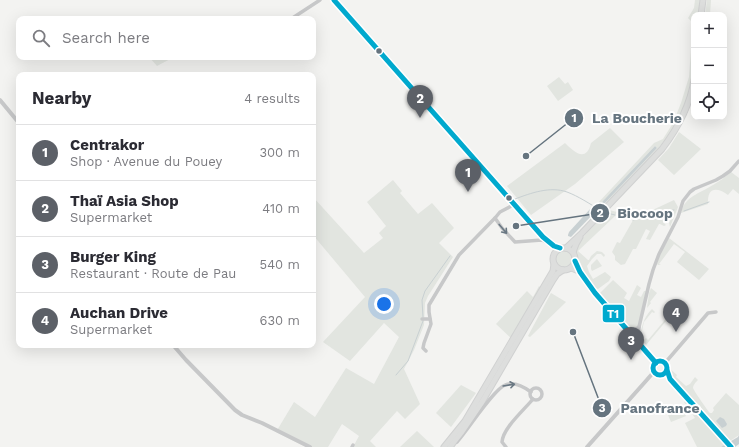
<!DOCTYPE html>
<meta charset="utf-8">
<style>
:root{--surface:#fff;--page:#f2f2f3;--text:#2b2b33;--muted:#7c7c81;--line:#e1e1e2;--accent:#5c6067}
body{margin:0;font-family:"Work Sans",sans-serif;background:var(--page);color:var(--text)}
.controls{position:absolute;right:12px;top:12px;display:grid;overflow:hidden;border-radius:8px;box-shadow:0 4px 16px #0002}
.controls button{width:36px;height:36px;display:grid;place-items:center;padding:0;border:0;border-bottom:1px solid var(--line);background:var(--surface);color:var(--text);font:20px sans-serif}
.you{position:absolute;left:384px;top:304px;width:14px;height:14px;margin:-10px;border:3px solid #fff;border-radius:50%;background:#1a73e8;box-shadow:0 0 0 6px #1a73e833}
.badge{display:grid;place-items:center;width:26px;height:26px;border-radius:50%;background:var(--accent);color:#fff;font-size:13px;font-weight:700}
.pin{position:absolute;translate:-50% -33px;filter:drop-shadow(0 1px 2px #0008)}
.pin::after{content:'';position:absolute;top:21px;width:14px;height:12px;background:inherit;clip-path:polygon(0 0,100% 0,50% 100%)}
.list{margin:0;padding:0;list-style:none}
h2{display:flex;justify-content:space-between;align-items:center;height:52px;margin:0;padding:0 16px;font-size:17px}
h2 small{font-size:13px;font-weight:400;color:var(--muted)}
.list li{display:grid;grid-template-columns:26px 1fr auto;gap:12px;align-items:center;box-sizing:border-box;height:56px;padding:0 16px;border-top:1px solid var(--line)}
.list b{display:block;font-size:15px;white-space:nowrap}
.list p{margin:0;font-size:13px;white-space:nowrap;color:var(--muted)}
.list em{font-size:13px;font-style:normal;color:var(--muted)}
.icon{flex:none;width:22px;height:22px;fill:none;stroke:currentColor;stroke-width:2;stroke-linecap:round;stroke-linejoin:round}
.map{position:relative;flex:none;width:739px;height:447px;overflow:hidden}
.search{position:absolute;background:var(--surface);box-shadow:0 4px 16px #0002;left:16px;top:16px;width:300px;height:44px;display:flex;align-items:center;gap:10px;box-sizing:border-box;padding:0 14px;border-radius:8px;color:var(--muted);font-size:15px}
.panel{position:absolute;background:var(--surface);box-shadow:0 4px 16px #0002;left:16px;top:72px;width:300px;height:276px;border-radius:8px}
.map>svg:first-child{display:block}
.green{fill:#e2e5e0;fill-rule:evenodd}
.water{fill:#c8d0d2}
.lines{fill:none;stroke-linecap:round;stroke-linejoin:round}
.stream{stroke:#c8d0d2;stroke-width:1}
.secondary-casing{stroke:#d0d0d0;stroke-width:6}
.primary-casing{stroke:#d0d1d1;stroke-width:7}
.minor{stroke:#c7c8c9;stroke-width:3.5}
.tertiary{stroke:#c7c8c9;stroke-width:4}
.secondary{stroke:#dddedd;stroke-width:4.5}
.primary{stroke:#dddedd;stroke-width:5}
.bus-1-casing{stroke:#fff;stroke-width:8}
.bus-1{stroke:#00a9ce;stroke-width:5}
.oneway{stroke:#6a7883}
.bus-dot{fill:#65747f;stroke:#fff;stroke-width:1.5}
.leader{fill:none;stroke:#65747f;stroke-width:1.5}
.callout-dot{fill:#65747f;stroke:#fff;stroke-width:1.5}
.mark-label{font-size:12px;text-anchor:middle;font-weight:bold;fill:#fff}
.callout-label{font-size:14px;text-anchor:middle;font-weight:bold;fill:#65747f;stroke:#fff;stroke-width:4;stroke-linejoin:round;paint-order:stroke}
.line-badge{stroke:#fff;stroke-width:1.5}
.badge-label{font-size:11px;text-anchor:middle;font-weight:bold;fill:#fff}
</style>
<div class="map">
<svg width="739" height="447" viewBox="0 0 739 447">
<rect width="100%" height="100%" fill="#f3f3f1"/>
<g class="green">
<path d="M 695,0 L 700,0 L 698,15 L 694,15 C 694,46 695,79 683,109 C 672,135 653,155 634,175 C 624,185 614,196 604,206 L 598,203 L 654,143 L 663,139 L 673,123 L 681,103 L 689,77 L 693,23 L 688,18 L 694,8 ZM 655,146 L 657,148 L 604,204 L 602,202 Z"/>
<polygon points="707,0 711,0 710,15 705,15"/>
<polygon points="149,57 174,57 157,66"/>
<polygon points="559,77 565,84 568,82 573,90 558,101 547,86"/>
<path d="M 610,128 L 624,142 L 575,184 L 531,215 L 507,186 L 565,143 C 574,152 586,163 591,143 Z"/>
<polygon points="679,132 701,149 674,175 658,160 669,148"/>
<path d="M 731,172 L 739,178 L 739,194 L 733,189 L 728,195 C 717,187 707,187 708,204 L 681,213 C 685,196 699,194 713,185 C 720,181 725,177 731,172 Z"/>
<polygon points="393,180 402,191 400,193 418,214 432,203 454,228 439,243 453,257 428,296 425,303 424,325 414,350 404,369 420,404 405,419 397,411 370,441 376,447 353,447 359,436 342,424 328,447 306,447 276,432 294,402 315,417 346,368 374,384 399,337 384,323 350,361 323,342 365,297 313,235 313,197 364,253 383,238 379,233 386,226 367,202"/>
<polygon points="674,200 678,207 670,227 669,223 672,217 667,214 663,222 666,225 664,226 660,224 659,224 650,240 646,239 650,231 646,229 636,249 633,249 625,264 621,265 615,260 615,256 612,252 617,242 620,243 632,222 634,216 644,214"/>
<path d="M 609,210 L 617,212 L 615,216 L 578,251 L 588,260 L 589,260 L 591,256 L 597,251 L 602,252 L 605,255 L 604,257 L 601,254 L 597,254 L 592,259 L 587,266 L 589,272 L 593,279 L 605,272 L 611,277 L 609,281 L 598,289 C 592,288 588,281 585,276 C 580,269 576,258 577,249 C 578,239 602,218 609,210 Z"/>
<polygon points="669,238 709,269 699,280 677,262 685,252 674,244 659,264 661,265 658,265 657,264 660,254"/>
<circle cx="564" cy="258" r="9"/>
<polygon points="597,259 602,266 592,271 591,269 591,265"/>
<polygon points="613,280 627,293 624,298 629,301 637,285 641,288 637,295 641,297 644,291 646,291 638,326 632,330 599,294"/>
<polygon points="539,286 541,288 512,339 496,324 527,291 533,297"/>
<polygon points="651,288 657,293 650,302 651,303 647,308 649,293"/>
<polygon points="551,293 566,302 530,337 528,336"/>
<path d="M 674,305 L 677,308 L 646,345 L 640,338 C 642,326 643,318 652,309 L 655,312 L 654,313 L 652,312 L 644,322 L 641,335 L 644,336 L 642,338 L 644,340 L 646,338 L 648,340 L 675,308 L 673,306 Z"/>
<path d="M 669,368 L 677,375 L 676,377 L 686,386 L 690,384 L 695,377 L 698,380 C 696,382 693,385 693,388 C 694,391 708,411 710,413 L 712,413 L 714,410 L 713,408 L 726,393 L 739,405 L 739,435 L 730,441 L 721,433 L 671,374 Z"/>
<polygon points="461,385 476,393 451,427 436,413"/>
<polygon points="686,401 725,445 721,447 697,447 685,423 695,418 684,402"/>
<polygon points="680,404 686,416 671,422 668,415 675,412 673,407"/>
<polygon points="417,431 434,447 400,447"/>
</g>
<g class="water">
<polygon points="655,146 657,148 604,204 602,202"/>
<polygon points="591,208 596,211 571,237 568,236 568,235 569,232"/>
<polygon points="720,417 724,419 727,424 726,426 722,428 716,421"/>
<polygon points="739,435 739,444 735,447 721,447 738,437"/>
</g>
<g class="lines">
<g class="stream">
<path d="M 515,199 C 531,193 550,186 567,192 C 578,196 590,204 600,210"/>
<polyline points="684,211 709,202"/>
<polyline points="607,213 615,215"/>
<polyline points="633,220 668,211 674,210"/>
<polyline points="423,317 422,300 425,291 450,256"/>
<polyline points="396,375 408,361 423,321"/>
</g>
<defs>
<g id="secondary">
<polyline points="575,261 580,272 595,293 656,363"/>
<polyline points="570,268 580,272"/>
<circle cx="660" cy="368" r="7"/>
<polyline points="667,370 670,379 731,447"/>
</g>
<g id="primary">
<polyline points="334,0 543,237 554,246 560,248"/>
<polyline points="701,15 703,0"/>
<circle cx="564" cy="259" r="11"/>
<path d="M 566,248 L 582,233 L 662,149 C 678,128 690,106 694,80"/>
<polyline points="573,252 576,244 580,237"/>
<polyline points="444,447 465,421 553,271 554,264"/>
<polyline points="450,447 461,433 482,402 553,280 557,274 563,270"/>
</g>
</defs>
<use href="#secondary" class="secondary-casing"/>
<use href="#primary" class="primary-casing"/>
<g class="minor">
<polyline points="291,19 320,0"/>
<polyline points="515,204 500,212 495,218 502,228 515,242 542,240 546,242"/>
<polyline points="422,319 430,319"/>
<polyline points="630,333 639,327"/>
<polyline points="637,341 638,338 639,327 649,284 653,270 659,254 678,217 683,201 690,192 694,189 716,180 723,176 730,171 739,161"/>
<polyline points="426,351 423,348 424,343 431,324 429,312 429,305 459,255 495,218"/>
<polyline points="665,363 708,313 716,312"/>
<circle cx="536" cy="394" r="6"/>
<path d="M 457,442 C 468,430 493,390 505,385 C 514,381 523,386 531,392"/>
<polyline points="352,447 353,445"/>
<path d="M 506,447 L 502,442 C 503,428 524,410 533,399"/>
</g>
<g class="tertiary">
<polyline points="0,100 19,123"/>
<polyline points="173,345 186,360 235,410 242,415 262,423 310,447"/>
<polyline points="587,447 645,382 652,374 655,373"/>
</g>
<use href="#secondary" class="secondary"/>
<use href="#primary" class="primary"/>
<defs>
<g id="bus-1">
<polyline points="334,0 543,237 554,246 560,248"/>
<polyline points="575,261 580,272 595,293 656,363"/>
<circle cx="660" cy="368" r="7"/>
<polyline points="667,370 670,379 731,447"/>
</g>
</defs>
<use href="#bus-1" class="bus-1-casing"/>
<use href="#bus-1" class="bus-1"/>
</g>
<defs><path id="oneway-shaft" d="M-6 0H5M1.5-3L5.5 0L1.5 3" fill="none" stroke-width="1.6" stroke-linecap="round" stroke-linejoin="round"/></defs>
<g class="oneway">
<use href="#oneway-shaft" transform="translate(503 229) rotate(50)"/>
<use href="#oneway-shaft" transform="translate(509 385) rotate(-9)"/>
</g>
<g class="bus-dot">
<circle cx="379" cy="51" r="3.5"/>
<circle cx="509" cy="198" r="3.5"/>
</g>
<path class="leader" d="M526 156L574 118M516 226L600 213M573 332L602 408"/>
<g class="callout-dot">
<circle cx="526" cy="156" r="4"/>
<circle cx="516" cy="226" r="4"/>
<circle cx="573" cy="332" r="4"/>
<circle cx="574" cy="118" r="10"/>
<circle cx="600" cy="213" r="10"/>
<circle cx="602" cy="408" r="10"/>
</g>
<g class="mark-label">
<text x="574" y="122">1</text>
<text x="600" y="217">2</text>
<text x="602" y="412">3</text>
</g>
<g class="callout-label">
<text x="637" y="123">La Boucherie</text>
<text x="645" y="218">Biocoop</text>
<text x="660" y="413">Panofrance</text>
</g>
<rect class="line-badge" x="602" y="304" width="23" height="19" rx="4" fill="#00a9ce"/>
<g class="badge-label">
<text x="613" y="318">T1</text>
</g>
</svg>
<div class="controls">
<button>+</button>
<button>−</button>
<button><svg class="icon" aria-label="locate" viewBox="0 0 24 24"><circle cx="12" cy="12" r="6"/><path d="M12 2v4M12 18v4M2 12h4M18 12h4"/></svg></button>
</div>
<div class="you"></div>
<div class="pin badge" style="left:468px;top:192px">1</div>
<div class="pin badge" style="left:420px;top:118px">2</div>
<div class="pin badge" style="left:631px;top:360px">3</div>
<div class="pin badge" style="left:676px;top:332px">4</div>
<div class="search"><svg class="icon" aria-label="search" viewBox="0 0 24 24"><circle cx="10" cy="10" r="6"/><path d="M15 15l6 6"/></svg>Search here</div>
<section class="panel">
<h2>Nearby<small>4 results</small></h2>
<ul class="list">
<li><span class="badge">1</span><div><b>Centrakor</b><p>Shop · Avenue du Pouey</p></div><em>300 m</em></li>
<li><span class="badge">2</span><div><b>Thaï Asia Shop</b><p>Supermarket</p></div><em>410 m</em></li>
<li><span class="badge">3</span><div><b>Burger King</b><p>Restaurant · Route de Pau</p></div><em>540 m</em></li>
<li><span class="badge">4</span><div><b>Auchan Drive</b><p>Supermarket</p></div><em>630 m</em></li>
</ul>
</section>
</div>
